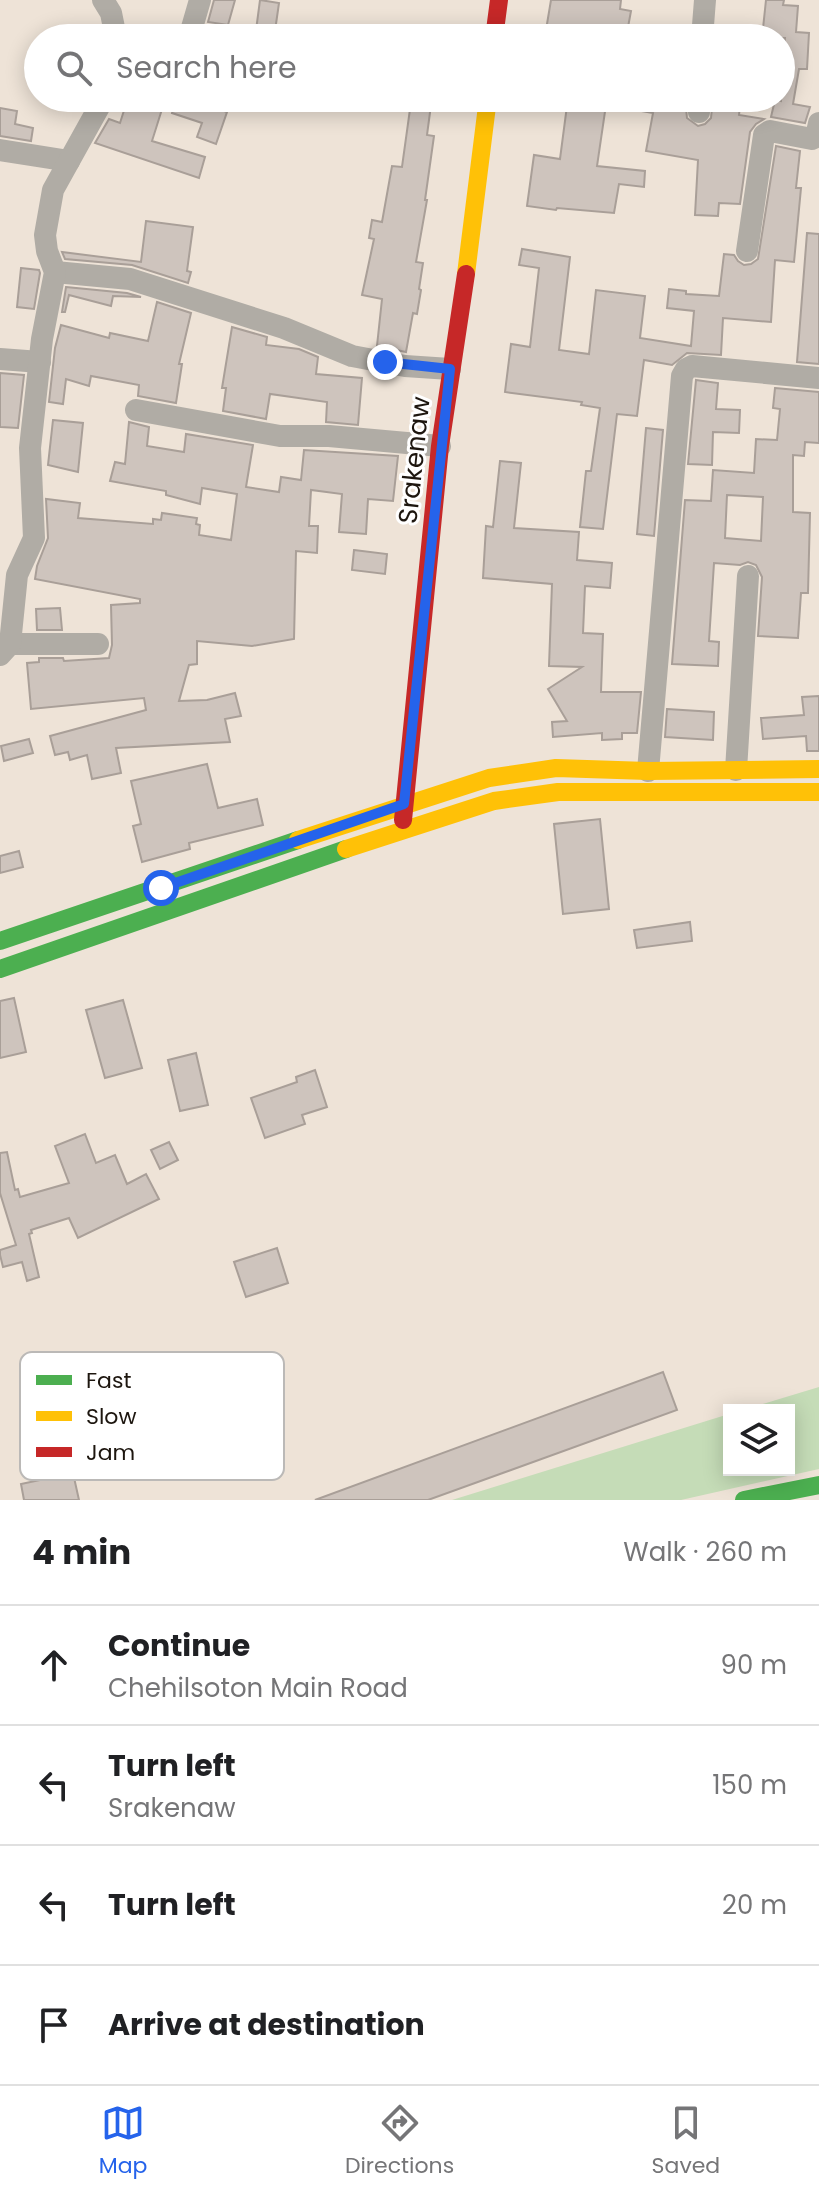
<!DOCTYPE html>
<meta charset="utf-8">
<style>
:root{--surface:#fff;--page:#f2f2f2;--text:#202124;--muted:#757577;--line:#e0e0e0;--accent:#2563eb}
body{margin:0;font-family:Poppins,sans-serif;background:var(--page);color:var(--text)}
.controls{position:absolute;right:24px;bottom:24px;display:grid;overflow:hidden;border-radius:0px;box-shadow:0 4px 20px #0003}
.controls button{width:72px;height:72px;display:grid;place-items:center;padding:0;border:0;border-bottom:2px solid var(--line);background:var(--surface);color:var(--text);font:40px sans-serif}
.stop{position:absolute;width:24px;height:24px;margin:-18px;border:6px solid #2563eb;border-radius:50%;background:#fff}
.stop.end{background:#2563eb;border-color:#fff;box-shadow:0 2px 8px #0008}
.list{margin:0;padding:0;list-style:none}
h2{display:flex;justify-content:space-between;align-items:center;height:104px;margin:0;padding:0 32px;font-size:34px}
h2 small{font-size:26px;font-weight:400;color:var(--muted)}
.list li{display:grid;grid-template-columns:52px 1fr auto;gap:24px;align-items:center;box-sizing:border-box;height:120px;padding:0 32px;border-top:2px solid var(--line)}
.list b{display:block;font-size:30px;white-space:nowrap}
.list p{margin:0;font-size:26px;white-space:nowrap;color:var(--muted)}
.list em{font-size:26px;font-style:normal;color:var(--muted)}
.icon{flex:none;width:44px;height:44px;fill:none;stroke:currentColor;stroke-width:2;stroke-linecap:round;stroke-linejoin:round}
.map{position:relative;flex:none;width:819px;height:1500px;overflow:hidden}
.search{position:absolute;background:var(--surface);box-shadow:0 4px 20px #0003;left:24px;right:24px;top:24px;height:88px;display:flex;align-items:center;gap:20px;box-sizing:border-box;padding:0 28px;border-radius:44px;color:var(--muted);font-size:30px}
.sheet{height:584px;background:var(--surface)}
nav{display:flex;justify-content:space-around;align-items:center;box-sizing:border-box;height:112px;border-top:2px solid var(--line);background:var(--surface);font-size:22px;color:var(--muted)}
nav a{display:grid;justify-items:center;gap:4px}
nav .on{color:var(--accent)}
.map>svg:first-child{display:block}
.water{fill:#c5dcb7}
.building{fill:#cec4bd;stroke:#a99f98;stroke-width:2;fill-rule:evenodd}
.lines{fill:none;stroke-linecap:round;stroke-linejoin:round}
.street{stroke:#b0aca5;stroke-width:22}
.fast{stroke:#4caf50;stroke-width:18}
.slow{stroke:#ffc107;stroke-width:18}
.jam{stroke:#c62828;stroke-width:18}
.route{stroke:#2563eb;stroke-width:10}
.labels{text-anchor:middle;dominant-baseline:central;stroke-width:6;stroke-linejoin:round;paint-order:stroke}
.street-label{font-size:26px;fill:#1d160f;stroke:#fff}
.key{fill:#fff;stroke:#bbb9b7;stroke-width:2}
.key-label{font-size:22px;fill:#1d160f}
</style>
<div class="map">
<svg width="819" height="1500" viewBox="0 0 819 1500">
<rect width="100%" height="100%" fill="#eee3d7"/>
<polygon class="water" points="819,1387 819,1469 681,1500 452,1500 729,1414 729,1470 789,1470 789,1410 743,1410"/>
<g class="building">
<polygon points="214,0 235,0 228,25 208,22"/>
<polygon points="260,0 279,3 274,38 255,38"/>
<polygon points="551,0 621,0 620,9 631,11 626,38 595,38 546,30"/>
<polygon points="766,0 784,0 783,5 798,6 796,32 809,33 807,69 799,69 793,104 810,107 805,123 771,117 775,100 781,101 785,38 762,38"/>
<polygon points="128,98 137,98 163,106 152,141 205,157 199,178 95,143 109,119 120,123"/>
<polygon points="177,98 186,98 227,112 216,144 197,137 202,123 172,113"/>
<polygon points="568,98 607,98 597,166 645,171 644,187 619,184 614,213 557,208 556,210 527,206 534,155 560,159"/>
<polygon points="613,98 685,98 687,118 698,126 705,124 711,118 713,98 741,98 739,115 764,119 756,124 750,132 740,204 719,203 718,216 695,215 698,160 646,151 653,113 612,106"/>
<polygon points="411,102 431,105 427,135 434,136 425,200 427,200 416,262 423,263 419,289 421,290 417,314 413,313 406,352 377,346 382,299 362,295 374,239 369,238 372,220 382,222 392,166 402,167"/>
<polygon points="0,108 17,111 15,124 33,128 31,141 0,136"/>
<polygon points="776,146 800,151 796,188 801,188 794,262 775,260 771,322 723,318 721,355 687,353 672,365 644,360 637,416 617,414 603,529 580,527 586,471 591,471 600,408 581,405 582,402 505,392 511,344 530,347 539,268 519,265 522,249 570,257 559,350 589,354 596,290 645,296 640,338 691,346 694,311 667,308 669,289 686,291 686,294 719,296 724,254 734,255 738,261 744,265 751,264 758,259"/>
<polygon points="146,221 193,227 187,271 191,272 188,283 132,265 65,259 62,252 141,262"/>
<polygon points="807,233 819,234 819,364 797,362"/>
<polygon points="21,268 39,270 40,273 34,309 17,307"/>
<polygon points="66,287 127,293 141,297 113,296 111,306 69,295 65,312 62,312"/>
<polygon points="157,302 191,313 179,364 182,364 176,403 138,396 139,385 91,376 89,386 66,379 63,404 49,402 55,348 61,325 109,338 110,333 148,341"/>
<polygon points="232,327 267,337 266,345 299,349 318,357 316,374 362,378 358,425 326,422 327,402 270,394 266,419 223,411 226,388 222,388"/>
<polygon points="0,373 24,375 18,428 0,427"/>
<polygon points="696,380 718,383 716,409 740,410 739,433 713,432 712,465 688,464"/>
<path d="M 775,388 L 819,392 L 819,443 L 805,442 L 804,456 L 793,455 L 793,512 L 810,513 L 808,593 L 801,593 L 798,638 L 758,636 L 762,577 L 756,565 L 748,562 L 740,565 L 714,563 L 709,641 L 719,642 L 718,666 L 672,664 L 685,500 L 711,501 L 713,470 L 754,473 L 756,439 L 777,440 L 780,409 L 773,408 ZM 727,495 L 763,497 L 761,541 L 725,538 Z"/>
<polygon points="53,420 83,423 78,472 48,465"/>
<polygon points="129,422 149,427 147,446 184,452 186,434 253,445 246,487 279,492 281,477 301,480 304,450 398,456 393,501 368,499 366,534 339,532 342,494 311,490 309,526 318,526 317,553 296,551 294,639 252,646 197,641 197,664 189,665 179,701 207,700 235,693 241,716 225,719 230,742 116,748 121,773 92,779 87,755 70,760 68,752 55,755 50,736 146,710 144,698 31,709 27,663 39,662 39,658 63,658 64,661 109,658 112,645 111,605 140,603 140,599 35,579 37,566 48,538 46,499 80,503 78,518 153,524 153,519 161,520 162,513 197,518 196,524 200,525 199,535 231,540 237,494 202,488 200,504 166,495 166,491 110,481 115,462 125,464"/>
<polygon points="646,428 663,430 654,536 637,534"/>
<polygon points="500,461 521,463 514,528 579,532 577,560 612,563 610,588 585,586 583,633 603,634 601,692 641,692 637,733 622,733 622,739 602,740 602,733 553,737 552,722 567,721 548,689 582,667 549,666 552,584 483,578 486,526 493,527"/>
<polygon points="354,550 387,554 385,574 352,570"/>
<polygon points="60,608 62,630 37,630 36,609"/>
<polygon points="819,696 819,751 807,751 806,736 763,739 761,718 804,715 802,697"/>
<polygon points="667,709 714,712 713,740 665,737"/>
<polygon points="29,739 33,753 4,761 1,746"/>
<polygon points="207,764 218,808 257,799 263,825 189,843 190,849 142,862 133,826 141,824 131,781"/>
<polygon points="600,819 609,909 563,914 554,824"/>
<polygon points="19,851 23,867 0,873 0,856"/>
<polygon points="690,922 692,941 637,948 634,930"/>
<polygon points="14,998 26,1052 0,1058 0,1001"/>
<polygon points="123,1000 142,1068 105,1078 86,1010"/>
<polygon points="196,1053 208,1105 180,1111 168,1060"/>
<polygon points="315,1070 327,1107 302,1115 305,1124 265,1138 251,1098 297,1082 296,1077"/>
<polygon points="85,1134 96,1163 115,1155 127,1184 146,1174 159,1199 78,1238 69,1218 31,1230 32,1233 29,1234 39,1277 27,1281 22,1262 3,1267 0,1255 0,1250 16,1245 0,1193 0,1153 7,1152 15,1190 18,1189 20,1197 69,1183 55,1146"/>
<polygon points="169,1142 178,1160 160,1169 151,1150"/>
<polygon points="277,1248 288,1283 246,1297 234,1262"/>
<polygon points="663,1372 677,1410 428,1500 315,1500"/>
<polygon points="73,1473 79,1500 24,1500 21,1484"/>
</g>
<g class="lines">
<g class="street">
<polyline points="103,0 111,13 116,38"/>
<polyline points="189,38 200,0"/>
<polyline points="702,38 705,0"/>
<polyline points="699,112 699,98"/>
<polyline points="0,150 69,161"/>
<polyline points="747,251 764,135 770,131 812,139 816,137 819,123"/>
<polyline points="55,272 130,279 284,328 352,356 405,366 450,369"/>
<polyline points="0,359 40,362"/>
<polyline points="136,410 280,436 329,436 440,446"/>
<polyline points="10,644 98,644"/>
<polyline points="0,655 10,644 17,575 34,538 30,448 42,339 55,272 47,251 45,235 53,190 104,98"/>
<polyline points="736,770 748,576"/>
<polyline points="648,771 682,376 686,369 692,366 819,378"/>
</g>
<g class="fast">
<polyline points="0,941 298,840"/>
<polyline points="0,969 346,849"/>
<polyline points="744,1500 819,1485"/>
</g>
<g class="slow">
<polyline points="466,274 488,98"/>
<polyline points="298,840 489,778 556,768 648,771 819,769"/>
<polyline points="346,849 494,801 558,792 819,792"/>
</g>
<g class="jam">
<polyline points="494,38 499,0"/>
<polyline points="403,820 440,446 466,274"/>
</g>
</g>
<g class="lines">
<polyline class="route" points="161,888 404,804 450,369 385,362"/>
</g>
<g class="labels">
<g class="street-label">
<text transform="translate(414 460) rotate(-84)">Srakenaw</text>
</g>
</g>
<rect x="20" y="1352" width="264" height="128" rx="12" class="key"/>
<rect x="36" y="1375" width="36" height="10" fill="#4caf50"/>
<rect x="36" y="1411" width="36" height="10" fill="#ffc107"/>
<rect x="36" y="1447" width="36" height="10" fill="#c62828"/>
<g class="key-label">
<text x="86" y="1388">Fast</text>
<text x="86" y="1424">Slow</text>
<text x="86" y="1460">Jam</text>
</g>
</svg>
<div class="controls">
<button><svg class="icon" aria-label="layers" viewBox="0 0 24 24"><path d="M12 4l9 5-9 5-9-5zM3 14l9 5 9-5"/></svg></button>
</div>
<div class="stop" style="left:161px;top:888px"></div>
<div class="stop end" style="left:385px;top:362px"></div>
<div class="search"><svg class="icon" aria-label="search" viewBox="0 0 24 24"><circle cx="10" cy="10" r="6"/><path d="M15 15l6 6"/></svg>Search here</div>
</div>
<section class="sheet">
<h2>4 min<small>Walk · 260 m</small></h2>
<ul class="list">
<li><svg class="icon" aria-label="ahead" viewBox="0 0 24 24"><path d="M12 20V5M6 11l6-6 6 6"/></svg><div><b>Continue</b><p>Chehilsoton Main Road</p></div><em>90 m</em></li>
<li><svg class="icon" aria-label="left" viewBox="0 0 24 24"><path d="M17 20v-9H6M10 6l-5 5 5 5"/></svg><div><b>Turn left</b><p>Srakenaw</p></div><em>150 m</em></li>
<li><svg class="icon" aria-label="left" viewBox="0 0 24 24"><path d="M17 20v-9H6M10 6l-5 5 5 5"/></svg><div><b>Turn left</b></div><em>20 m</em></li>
<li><svg class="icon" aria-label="arrive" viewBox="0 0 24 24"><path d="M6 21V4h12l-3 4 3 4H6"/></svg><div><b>Arrive at destination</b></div></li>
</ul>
</section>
<nav>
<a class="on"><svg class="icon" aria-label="map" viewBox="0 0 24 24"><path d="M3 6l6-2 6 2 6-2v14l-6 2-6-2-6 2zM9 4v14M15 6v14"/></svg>Map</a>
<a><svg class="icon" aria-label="directions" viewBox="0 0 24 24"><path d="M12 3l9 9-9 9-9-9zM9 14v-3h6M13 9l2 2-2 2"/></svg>Directions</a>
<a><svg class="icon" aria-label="saved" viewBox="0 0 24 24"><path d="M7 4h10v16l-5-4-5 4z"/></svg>Saved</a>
</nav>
